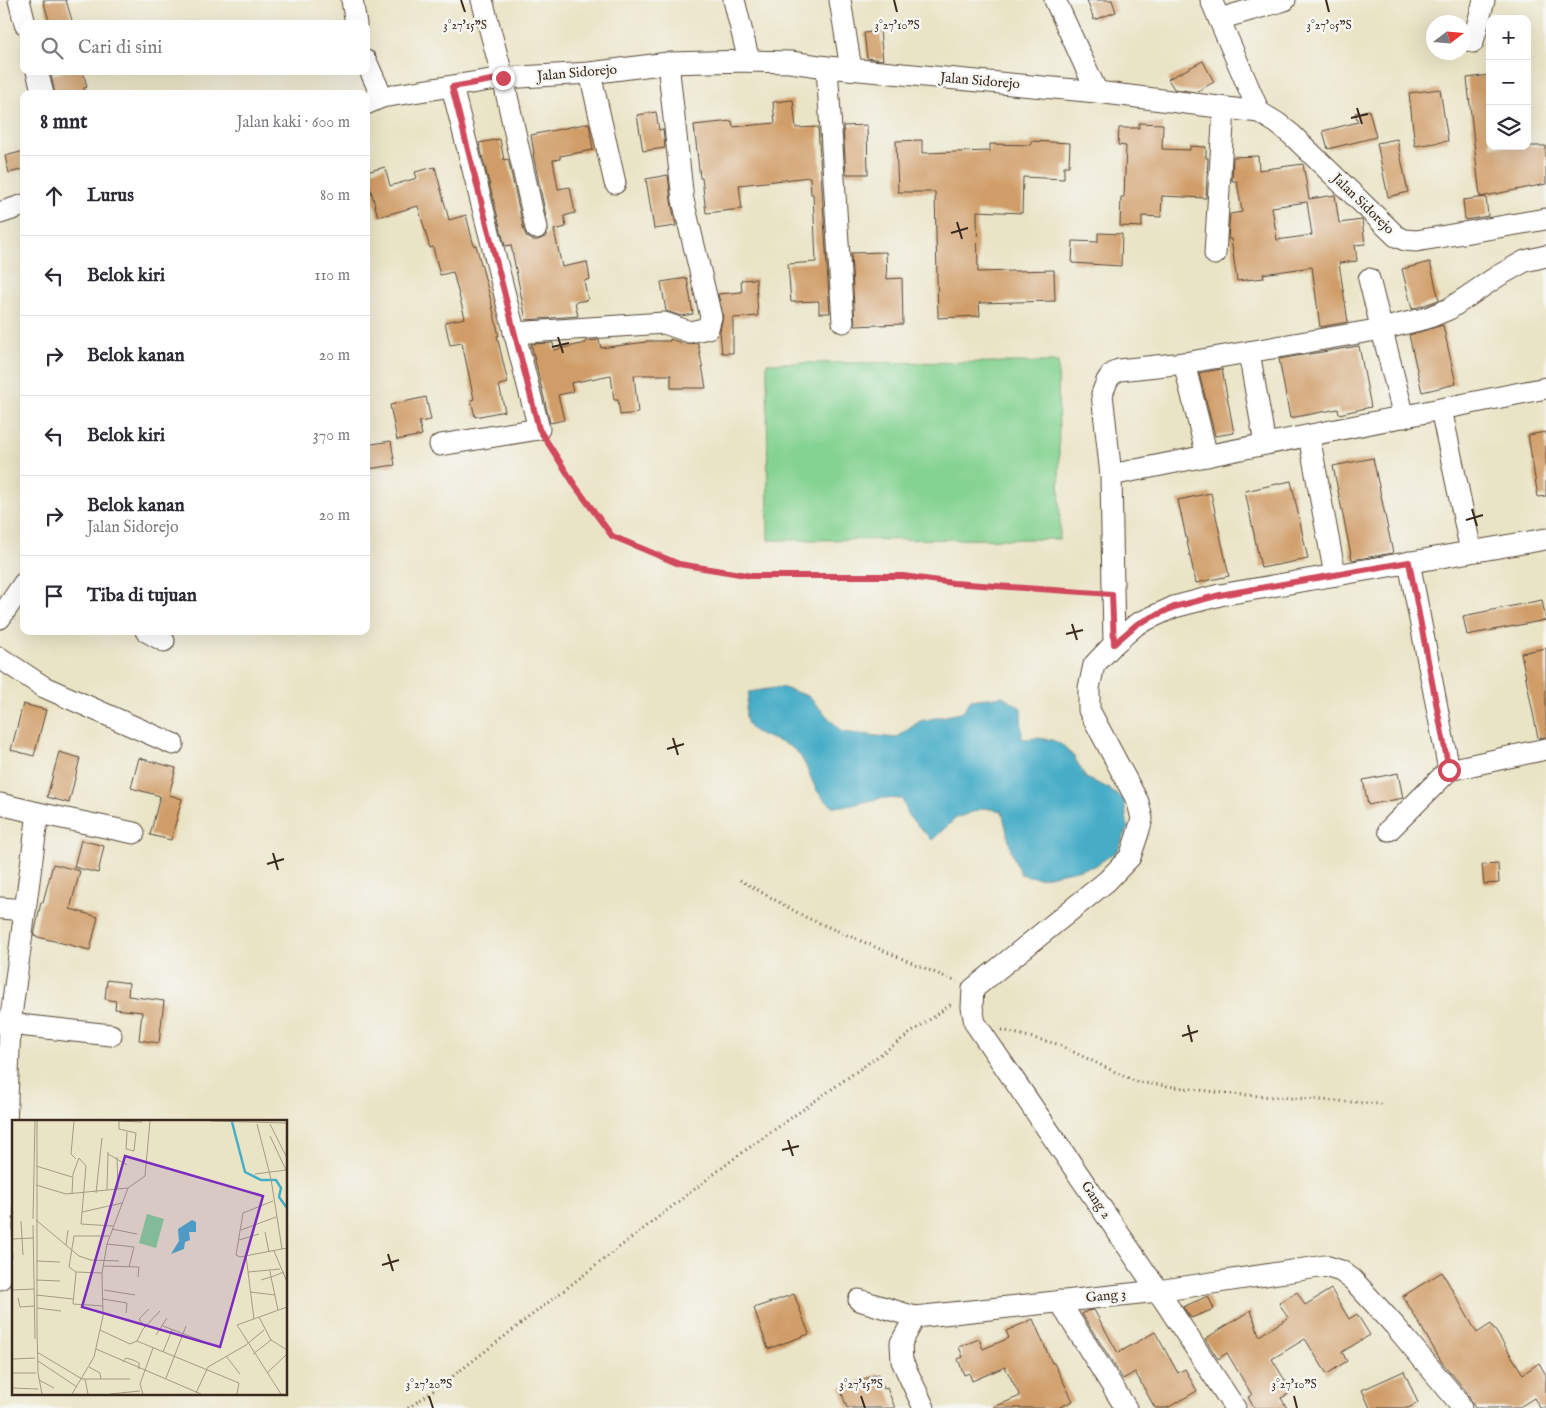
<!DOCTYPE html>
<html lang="id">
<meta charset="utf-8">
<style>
:root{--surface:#fff;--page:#f7f7f7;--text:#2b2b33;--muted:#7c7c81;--line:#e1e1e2}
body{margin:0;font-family:"IM FELL English",serif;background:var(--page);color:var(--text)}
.controls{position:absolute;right:15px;top:15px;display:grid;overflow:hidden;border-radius:10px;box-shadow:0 5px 20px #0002}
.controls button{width:45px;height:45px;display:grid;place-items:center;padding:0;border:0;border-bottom:1px solid var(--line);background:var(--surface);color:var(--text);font:25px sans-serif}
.compass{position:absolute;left:1426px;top:15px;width:45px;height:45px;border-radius:50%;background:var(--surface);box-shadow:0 5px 20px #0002;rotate:74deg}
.stop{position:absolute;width:15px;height:15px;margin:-11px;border:4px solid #d1495b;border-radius:50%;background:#fff}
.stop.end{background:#d1495b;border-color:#fff;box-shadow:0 1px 5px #0008}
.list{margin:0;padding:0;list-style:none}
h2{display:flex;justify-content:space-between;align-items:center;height:65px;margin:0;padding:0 20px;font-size:21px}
h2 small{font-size:16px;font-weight:400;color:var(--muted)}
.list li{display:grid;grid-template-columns:32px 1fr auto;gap:15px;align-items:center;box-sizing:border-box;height:80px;padding:0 20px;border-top:1px solid var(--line)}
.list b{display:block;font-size:19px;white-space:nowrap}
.list p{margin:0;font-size:16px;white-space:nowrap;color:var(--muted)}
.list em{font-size:16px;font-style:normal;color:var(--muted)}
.icon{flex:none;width:28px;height:28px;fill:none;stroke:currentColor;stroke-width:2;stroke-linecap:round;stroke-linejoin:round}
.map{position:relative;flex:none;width:1546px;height:1408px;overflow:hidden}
.search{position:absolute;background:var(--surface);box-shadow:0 5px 20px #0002;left:20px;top:20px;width:350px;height:55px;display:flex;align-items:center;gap:12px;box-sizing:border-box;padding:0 18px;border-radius:10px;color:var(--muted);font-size:19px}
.panel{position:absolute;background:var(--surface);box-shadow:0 5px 20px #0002;left:20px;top:90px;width:350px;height:545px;border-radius:10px}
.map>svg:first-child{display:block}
.green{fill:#85d392;stroke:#607e58}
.water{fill:#47adc7;stroke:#416c72}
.building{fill:#d09d68;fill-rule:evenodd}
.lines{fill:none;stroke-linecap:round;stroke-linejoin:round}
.minor-casing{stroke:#554637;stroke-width:23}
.path{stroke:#554637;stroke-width:3;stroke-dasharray:1 4;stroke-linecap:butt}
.minor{stroke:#fff;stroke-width:21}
.route{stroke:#d1495b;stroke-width:6}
.ticks{fill:none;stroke:#3b2a1e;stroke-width:2}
.labels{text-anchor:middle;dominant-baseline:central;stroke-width:5;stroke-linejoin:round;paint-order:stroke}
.street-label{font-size:14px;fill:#3b2a1e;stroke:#f6f6f2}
.inset-river{fill:none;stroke:#47adc7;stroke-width:2.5}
.inset-road{fill:none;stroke:#a49a83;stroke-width:1}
.view{fill:#7b2cbf;fill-opacity:0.15;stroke:#7b2cbf;stroke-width:2.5}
.inset-edge{fill:none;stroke:#3b2a1e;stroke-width:2.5}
.ticks-label{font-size:12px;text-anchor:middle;fill:#3b2a1e;stroke:#f6f6f2;stroke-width:5;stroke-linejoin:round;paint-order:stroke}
</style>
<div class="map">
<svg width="1546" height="1408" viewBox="0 0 1546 1408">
<rect width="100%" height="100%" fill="#f6f6f2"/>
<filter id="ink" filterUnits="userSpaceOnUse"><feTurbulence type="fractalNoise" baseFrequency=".02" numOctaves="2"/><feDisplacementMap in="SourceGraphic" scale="10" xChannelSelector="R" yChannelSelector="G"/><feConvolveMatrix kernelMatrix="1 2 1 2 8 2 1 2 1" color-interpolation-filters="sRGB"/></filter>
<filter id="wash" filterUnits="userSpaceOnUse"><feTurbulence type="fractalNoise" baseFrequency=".0096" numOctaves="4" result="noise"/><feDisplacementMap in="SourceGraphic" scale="20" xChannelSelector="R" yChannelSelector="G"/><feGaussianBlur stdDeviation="1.12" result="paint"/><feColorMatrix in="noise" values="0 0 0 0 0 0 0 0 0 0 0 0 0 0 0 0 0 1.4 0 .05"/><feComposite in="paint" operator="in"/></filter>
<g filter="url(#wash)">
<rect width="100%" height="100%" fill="#eae4c6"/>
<polygon class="green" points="1058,362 1060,539 768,540 767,363"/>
<path class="water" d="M 781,687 L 808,696 L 842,732 L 896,738 L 920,721 L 961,713 L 971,700 L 1003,696 L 1021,708 L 1022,739 L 1037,738 L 1053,740 L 1065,747 L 1074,757 L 1086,778 L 1104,786 L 1124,800 L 1128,828 L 1118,850 L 1095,866 L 1039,878 L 1020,874 L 1011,850 L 1002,811 L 984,808 L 956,818 L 932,840 L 910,818 L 902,799 L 882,798 L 847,806 L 832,806 C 828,802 821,797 818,792 C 810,780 807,762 796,751 C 784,740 756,737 749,726 C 743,716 747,702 749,692 Z"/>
<g id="blocks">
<g class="building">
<polygon points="43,0 66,0 73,24 50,24"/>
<polygon points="1087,0 1112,0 1116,12 1094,20"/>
<polygon points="880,31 883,60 867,58 864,33"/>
<polygon points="1203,61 1214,82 1196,92 1174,89 1168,79"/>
<polygon points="65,71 83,71 87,87 84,88 85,94 55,94 51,75"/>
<polygon points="1490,75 1490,146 1546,146 1546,184 1480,197 1467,78"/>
<polygon points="1440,89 1448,141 1415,146 1409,93"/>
<polygon points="793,100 796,128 818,127 830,313 819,313 819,301 791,302 788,264 816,262 813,194 811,194 810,177 739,185 742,209 706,213 702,178 700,178 694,125 732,121 733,127 775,123 773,102"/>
<polygon points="1369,110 1376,137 1328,149 1323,131 1358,122 1355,113"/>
<polygon points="656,112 659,130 663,129 665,148 643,151 637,115"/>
<polygon points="589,123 593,150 560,156 560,159 553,160 558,189 570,187 575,213 564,216 566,227 554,230 562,267 587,262 590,279 584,281 588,300 575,302 578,316 526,320 511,245 505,246 479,143 500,139 504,160 508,159 524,231 527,237 532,240 538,240 545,237 548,232 548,226 533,154 534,154 531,135"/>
<polygon points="1139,123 1163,124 1162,149 1190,150 1190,146 1206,147 1206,158 1208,158 1206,198 1162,196 1161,217 1142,216 1142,227 1120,226 1121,197 1124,197 1126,146 1118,145 1119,128 1139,128"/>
<polygon points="867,125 868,174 846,174 843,126"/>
<polygon points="1397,139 1408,192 1388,197 1377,143"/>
<polygon points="922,140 922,153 990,151 990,144 1031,145 1031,141 1070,143 1069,166 1064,166 1064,179 1023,177 1022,213 977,211 978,272 1054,270 1055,301 979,303 980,316 938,318 935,192 898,192 896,141"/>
<polygon points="24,151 24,169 9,173 5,156"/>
<path d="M 1258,156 L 1259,170 L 1303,164 L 1309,199 L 1335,195 L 1339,223 L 1362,220 L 1365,244 L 1355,245 L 1357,261 L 1339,263 L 1348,322 L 1320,327 L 1312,267 L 1263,274 L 1264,278 L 1237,281 L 1231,239 L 1228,239 L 1230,214 L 1242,212 L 1237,181 L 1232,181 L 1233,157 ZM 1307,202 L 1312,235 L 1277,240 L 1272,207 Z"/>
<polygon points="385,167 390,186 417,178 415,172 435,167 449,220 466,215 474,246 476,245 491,301 499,336 497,336 508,383 499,385 505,411 475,417 471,400 474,399 462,343 450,345 445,322 465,318 453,272 440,275 433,247 430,248 418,206 378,217 366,172"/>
<polygon points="668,175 671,201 676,226 654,229 646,179"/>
<polygon points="1486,197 1488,216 1465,220 1463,200"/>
<polygon points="1098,233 1122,234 1121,266 1072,263 1073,241 1098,242"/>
<polygon points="886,252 887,279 902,278 903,324 855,326 851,253"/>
<polygon points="1430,262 1439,300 1412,309 1402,269"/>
<polygon points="687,278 693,314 681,316 666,311 661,282"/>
<polygon points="756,279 758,316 733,318 733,353 722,353 720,331 723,315 718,294 742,292 741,280"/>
<polygon points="1443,325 1456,384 1422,392 1409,335"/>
<polygon points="670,339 686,344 698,343 706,388 671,388 671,375 634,375 638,413 620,415 618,400 614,400 611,375 571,383 573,392 558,395 564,420 550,423 531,344 553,343 554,350 586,343 585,341 599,340 601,348 646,342 646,341 670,341"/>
<polygon points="1359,346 1371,407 1339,414 1338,409 1290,418 1279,359"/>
<polygon points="1222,369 1234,433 1215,436 1199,373"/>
<polygon points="426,397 431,420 419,422 422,435 397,440 390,405"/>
<polygon points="1546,432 1546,496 1538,497 1528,435"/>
<polygon points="391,441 395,465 368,469 366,445"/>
<polygon points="1373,458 1393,553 1352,560 1333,466"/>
<polygon points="1291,481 1308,559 1261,568 1245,491"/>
<polygon points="1211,493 1229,576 1196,583 1178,500"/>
<polygon points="1542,600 1546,620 1467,635 1463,616"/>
<polygon points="1546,648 1546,737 1538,738 1521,653"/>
<polygon points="23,704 46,710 34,756 11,750"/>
<polygon points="59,752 80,758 69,803 47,797"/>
<polygon points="139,758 176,768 169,795 182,799 171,840 150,835 160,796 131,788"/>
<polygon points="1398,773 1403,798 1368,805 1363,780"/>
<polygon points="81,840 104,846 98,873 74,867"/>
<polygon points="53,864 80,871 70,909 98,917 90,950 34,936 41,902 43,902"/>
<polygon points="1498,864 1499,883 1484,884 1482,865"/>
<polygon points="107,980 129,983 128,996 164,1001 159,1043 139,1040 142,1012 115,1009 116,1001 105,999"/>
<polygon points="1442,1272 1477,1333 1491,1324 1523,1374 1539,1363 1546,1375 1546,1408 1540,1408 1534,1398 1518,1408 1475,1408 1466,1391 1441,1361 1403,1296"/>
<polygon points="1331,1289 1349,1319 1357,1314 1370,1335 1342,1352 1347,1361 1327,1374 1305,1339 1272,1359 1292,1392 1281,1398 1287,1408 1254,1408 1248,1397 1252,1395 1227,1353 1218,1359 1205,1339 1251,1310 1259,1336 1288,1318 1279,1303 1297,1292 1305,1305"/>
<polygon points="794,1294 809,1334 768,1349 754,1308"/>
<polygon points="1208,1296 1214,1309 1191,1318 1183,1307"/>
<polygon points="1094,1310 1118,1353 1155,1332 1178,1373 1185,1369 1197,1391 1167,1408 1155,1408 1135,1372 1123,1379 1082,1314 1087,1311"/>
<polygon points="1033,1319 1052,1363 1054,1363 1073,1401 1058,1408 992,1408 1020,1396 1005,1367 972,1381 969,1373 964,1375 958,1359 963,1357 959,1347 979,1339 983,1349 1009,1338 1006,1331"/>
<polygon points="1404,1371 1418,1403 1408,1408 1370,1408 1362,1390"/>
<polygon points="878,1374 884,1389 887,1388 895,1408 847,1408 840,1388"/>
</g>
</g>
</g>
<g filter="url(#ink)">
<use href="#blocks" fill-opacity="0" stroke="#554637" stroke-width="1"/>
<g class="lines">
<defs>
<g id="minor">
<polyline points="19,0 25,24"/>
<polyline points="352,0 356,24"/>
<polyline points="482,0 503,78 536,228"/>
<polyline points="734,0 749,61"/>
<polyline points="840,0 851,69"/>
<polyline points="1055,0 1097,92"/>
<polyline points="1211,0 1259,112"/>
<polyline points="1219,19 1285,0"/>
<polyline points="1473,42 1484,0"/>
<polyline points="366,61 382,97"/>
<polyline points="827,67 843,322"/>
<polyline points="37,71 43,94"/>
<polyline points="590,73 615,183"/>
<polyline points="366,104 382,97 503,78 590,73 668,63 749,61 790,62 827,67 1097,92 1259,112 1277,123 1292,135 1396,236 1405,240 1416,241 1546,219"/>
<polyline points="0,213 24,205"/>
<polyline points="1215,254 1224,108"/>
<polyline points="1369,279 1404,417"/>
<polyline points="514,333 664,323 690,332 708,328 711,317 708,304 683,200 668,63"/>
<polyline points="1249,352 1265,444"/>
<polyline points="1184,363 1207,456"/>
<polyline points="1441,409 1471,551"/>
<polyline points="1309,436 1335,575"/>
<polyline points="440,445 539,429 452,87"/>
<polyline points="1111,475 1546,388"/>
<polyline points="1409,562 1449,770 1546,749"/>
<polyline points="0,618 24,583"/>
<polyline points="146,631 164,641"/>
<polyline points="1114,644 1111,475 1102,394 1107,381 1111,375 1119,370 1184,363 1382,329 1427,318 1449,309 1498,276 1525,261 1546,256"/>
<polyline points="0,658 44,687 173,744"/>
<polyline points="0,804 38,813 134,833"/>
<polyline points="1389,830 1449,770"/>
<polyline points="0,908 25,910"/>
<polyline points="0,1023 111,1035"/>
<polyline points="0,1279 10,1024 38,813"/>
<polyline points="859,1300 915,1317"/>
<polyline points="1059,1301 1126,1408"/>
<polyline points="924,1408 902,1361 901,1343 915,1317 1158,1291 1325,1266 1341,1271 1353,1280 1395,1326 1456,1399 1461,1408"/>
<polyline points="1235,1408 1158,1291 975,1023 972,1007 973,989 1107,881 1130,857 1137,836 1142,819 1138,802 1089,710 1089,688 1094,665 1114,644 1137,624 1174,607 1220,595 1546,539"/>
</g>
</defs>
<use href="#minor" class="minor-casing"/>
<g class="path">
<polyline points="548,444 576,487 613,536 679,564 752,576 903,576 953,583 1094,593"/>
<polyline points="740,880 805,917 957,982"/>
<polyline points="1002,1030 1057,1044 1136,1082 1231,1094 1381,1104"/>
<polyline points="408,1408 439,1387 736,1157 953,1003"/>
</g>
<use href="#minor" class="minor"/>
</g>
</g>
<g class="lines" filter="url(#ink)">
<polyline class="route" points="503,78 452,87 539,429 576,487 612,536 679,564 752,576 903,576 953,583 1112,594 1114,644 1137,624 1174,607 1220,595 1409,562 1449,770"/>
</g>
<path class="ticks" d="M 461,0 L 465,12M 894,0 L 897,12M 1326,0 L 1329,12M 1357,108 L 1362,124M 1351,118 L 1368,114M 957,222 L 962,239M 951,233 L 968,228M 558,337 L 563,353M 552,347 L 569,343M 1472,509 L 1477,526M 1466,520 L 1483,515M 1072,624 L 1077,640M 1066,634 L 1083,630M 673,738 L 678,755M 667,749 L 684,744M 273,853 L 278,870M 267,864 L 284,859M 1188,1025 L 1192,1042M 1182,1036 L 1198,1031M 788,1140 L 793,1156M 782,1150 L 799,1146M 388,1254 L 393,1271M 382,1265 L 399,1260M 429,1396 L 433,1408M 861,1396 L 865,1408M 1294,1396 L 1297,1408"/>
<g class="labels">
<g class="street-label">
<text transform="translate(577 73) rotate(-5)">Jalan Sidorejo</text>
<text transform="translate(980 81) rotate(5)">Jalan Sidorejo</text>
<text transform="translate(1363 204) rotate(44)">Jalan Sidorejo</text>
<text transform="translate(1096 1200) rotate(56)">Gang 2</text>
<text transform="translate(1106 1296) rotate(-6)">Gang 3</text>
</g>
</g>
<g transform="translate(12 1120)">
<rect width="275" height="275" fill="#eae4c6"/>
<path d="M 135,94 L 152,99 L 144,128 L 127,123 Z" fill="#85d392"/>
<path d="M 180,100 L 184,102 L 184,112 L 177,112 L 178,120 L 173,122 L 172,129 L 159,134 L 167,121 L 166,109 Z" fill="#47adc7"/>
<path class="inset-river" d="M 220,2 L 233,52 L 249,60 L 264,60 L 269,68 L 267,77 L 275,88"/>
<path class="inset-road" d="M 25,1 L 25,208 L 26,253 L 30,274M 62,1 L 59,34 L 64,39M 107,1 L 107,9 L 124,13 L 122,31 L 114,29 L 115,12M 107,1 L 130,2M 199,1 L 275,3M 245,4 L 259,59 L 270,129M 258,4 L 275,38M 258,16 L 274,50M 96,34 L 115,45M 105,37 L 106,69M 24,46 L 60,57M 243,54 L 274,50M 24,65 L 54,74 L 116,68M 95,70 L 96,32M 84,73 L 90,18M 60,74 L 61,54 L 67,38 L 74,46 L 69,104 L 101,106M 261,81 L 231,93 L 224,135 L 228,137 L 275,128M 70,92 L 110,83M 21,99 L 23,1M 24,100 L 67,136 L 79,140 L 107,141M 9,101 L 11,135M 21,105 L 23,219M 100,109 L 125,114M 229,110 L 264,97M 253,112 L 257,132M 0,119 L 21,118M 227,120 L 247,114M 0,121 L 1,139M 95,124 L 122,127 L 117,147M 54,125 L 56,110M 262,131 L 275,162M 234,136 L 242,199M 24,141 L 48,142M 91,146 L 127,147 L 126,157M 64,152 L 57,147 L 62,116 L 97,116M 236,152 L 268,149M 90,153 L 64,152 L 61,184 L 91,186M 24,160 L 48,161M 249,160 L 259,157 L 258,151M 0,170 L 22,169M 92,170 L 123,175M 238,172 L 263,175M 24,175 L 61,179M 6,178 L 8,187 L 22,186M 91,179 L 115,183 L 114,193M 25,188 L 49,191M 266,190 L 259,157 L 272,152M 148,191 L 131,209 L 125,221 L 227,263 L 225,274M 247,197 L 259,220M 151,206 L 206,227M 133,207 L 127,199 L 137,189M 88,210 L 118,224 L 125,221M 144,215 L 155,198M 84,229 L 189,274M 25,232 L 70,259 L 118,259M 151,232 L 160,210M 241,234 L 259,220 L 275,230M 214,236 L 228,254M 0,239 L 23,238M 26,241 L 65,267M 111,242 L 114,238 L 121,240 L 127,243 L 127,249M 77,247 L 88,253 L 89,259M 0,253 L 24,253M 255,253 L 275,234M 154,258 L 174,206M 73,259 L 76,274M 27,260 L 42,268M 0,268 L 26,269M 184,273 L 196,247 L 234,225 L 252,210M 60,274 L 82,237 L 91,196 L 90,153 L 95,124 L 116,68 L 133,56 L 138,1M 98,274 L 128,271M 131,274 L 128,264 L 141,228M 269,274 L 225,205 L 275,187"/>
<path class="view" d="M 113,36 L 251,76 L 208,227 L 70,187 Z"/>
<rect width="275" height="275" class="inset-edge"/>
</g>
<g class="ticks-label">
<text x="465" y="29">3°27'15"S</text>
<text x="897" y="29">3°27'10"S</text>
<text x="1329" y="29">3°27'05"S</text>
<text x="429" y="1388">3°27'20"S</text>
<text x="861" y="1388">3°27'15"S</text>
<text x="1294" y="1388">3°27'10"S</text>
</g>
</svg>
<div class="controls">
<button>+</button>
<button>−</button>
<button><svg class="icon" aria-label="layers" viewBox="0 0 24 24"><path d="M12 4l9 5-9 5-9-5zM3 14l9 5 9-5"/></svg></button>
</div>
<svg class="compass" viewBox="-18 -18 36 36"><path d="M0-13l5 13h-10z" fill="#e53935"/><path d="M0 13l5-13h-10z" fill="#7c7c81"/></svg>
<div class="stop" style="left:1449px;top:770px"></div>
<div class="stop end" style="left:503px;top:78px"></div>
<div class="search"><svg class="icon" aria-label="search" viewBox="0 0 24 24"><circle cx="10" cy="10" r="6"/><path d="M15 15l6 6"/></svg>Cari di sini</div>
<section class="panel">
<h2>8 mnt<small>Jalan kaki · 600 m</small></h2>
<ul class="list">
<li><svg class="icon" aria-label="ahead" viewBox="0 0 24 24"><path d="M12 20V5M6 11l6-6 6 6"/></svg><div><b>Lurus</b></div><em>80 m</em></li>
<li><svg class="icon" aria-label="left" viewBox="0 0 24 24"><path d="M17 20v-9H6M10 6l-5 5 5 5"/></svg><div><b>Belok kiri</b></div><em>110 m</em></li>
<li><svg class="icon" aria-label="right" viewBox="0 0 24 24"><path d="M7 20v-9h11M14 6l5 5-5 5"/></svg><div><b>Belok kanan</b></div><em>20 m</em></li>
<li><svg class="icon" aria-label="left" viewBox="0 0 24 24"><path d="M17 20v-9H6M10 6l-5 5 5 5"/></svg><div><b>Belok kiri</b></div><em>370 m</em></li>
<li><svg class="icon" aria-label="right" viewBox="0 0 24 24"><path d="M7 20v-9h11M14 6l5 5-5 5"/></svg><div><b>Belok kanan</b><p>Jalan Sidorejo</p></div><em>20 m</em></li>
<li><svg class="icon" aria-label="arrive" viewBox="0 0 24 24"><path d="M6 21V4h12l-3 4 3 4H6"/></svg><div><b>Tiba di tujuan</b></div></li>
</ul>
</section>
</div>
